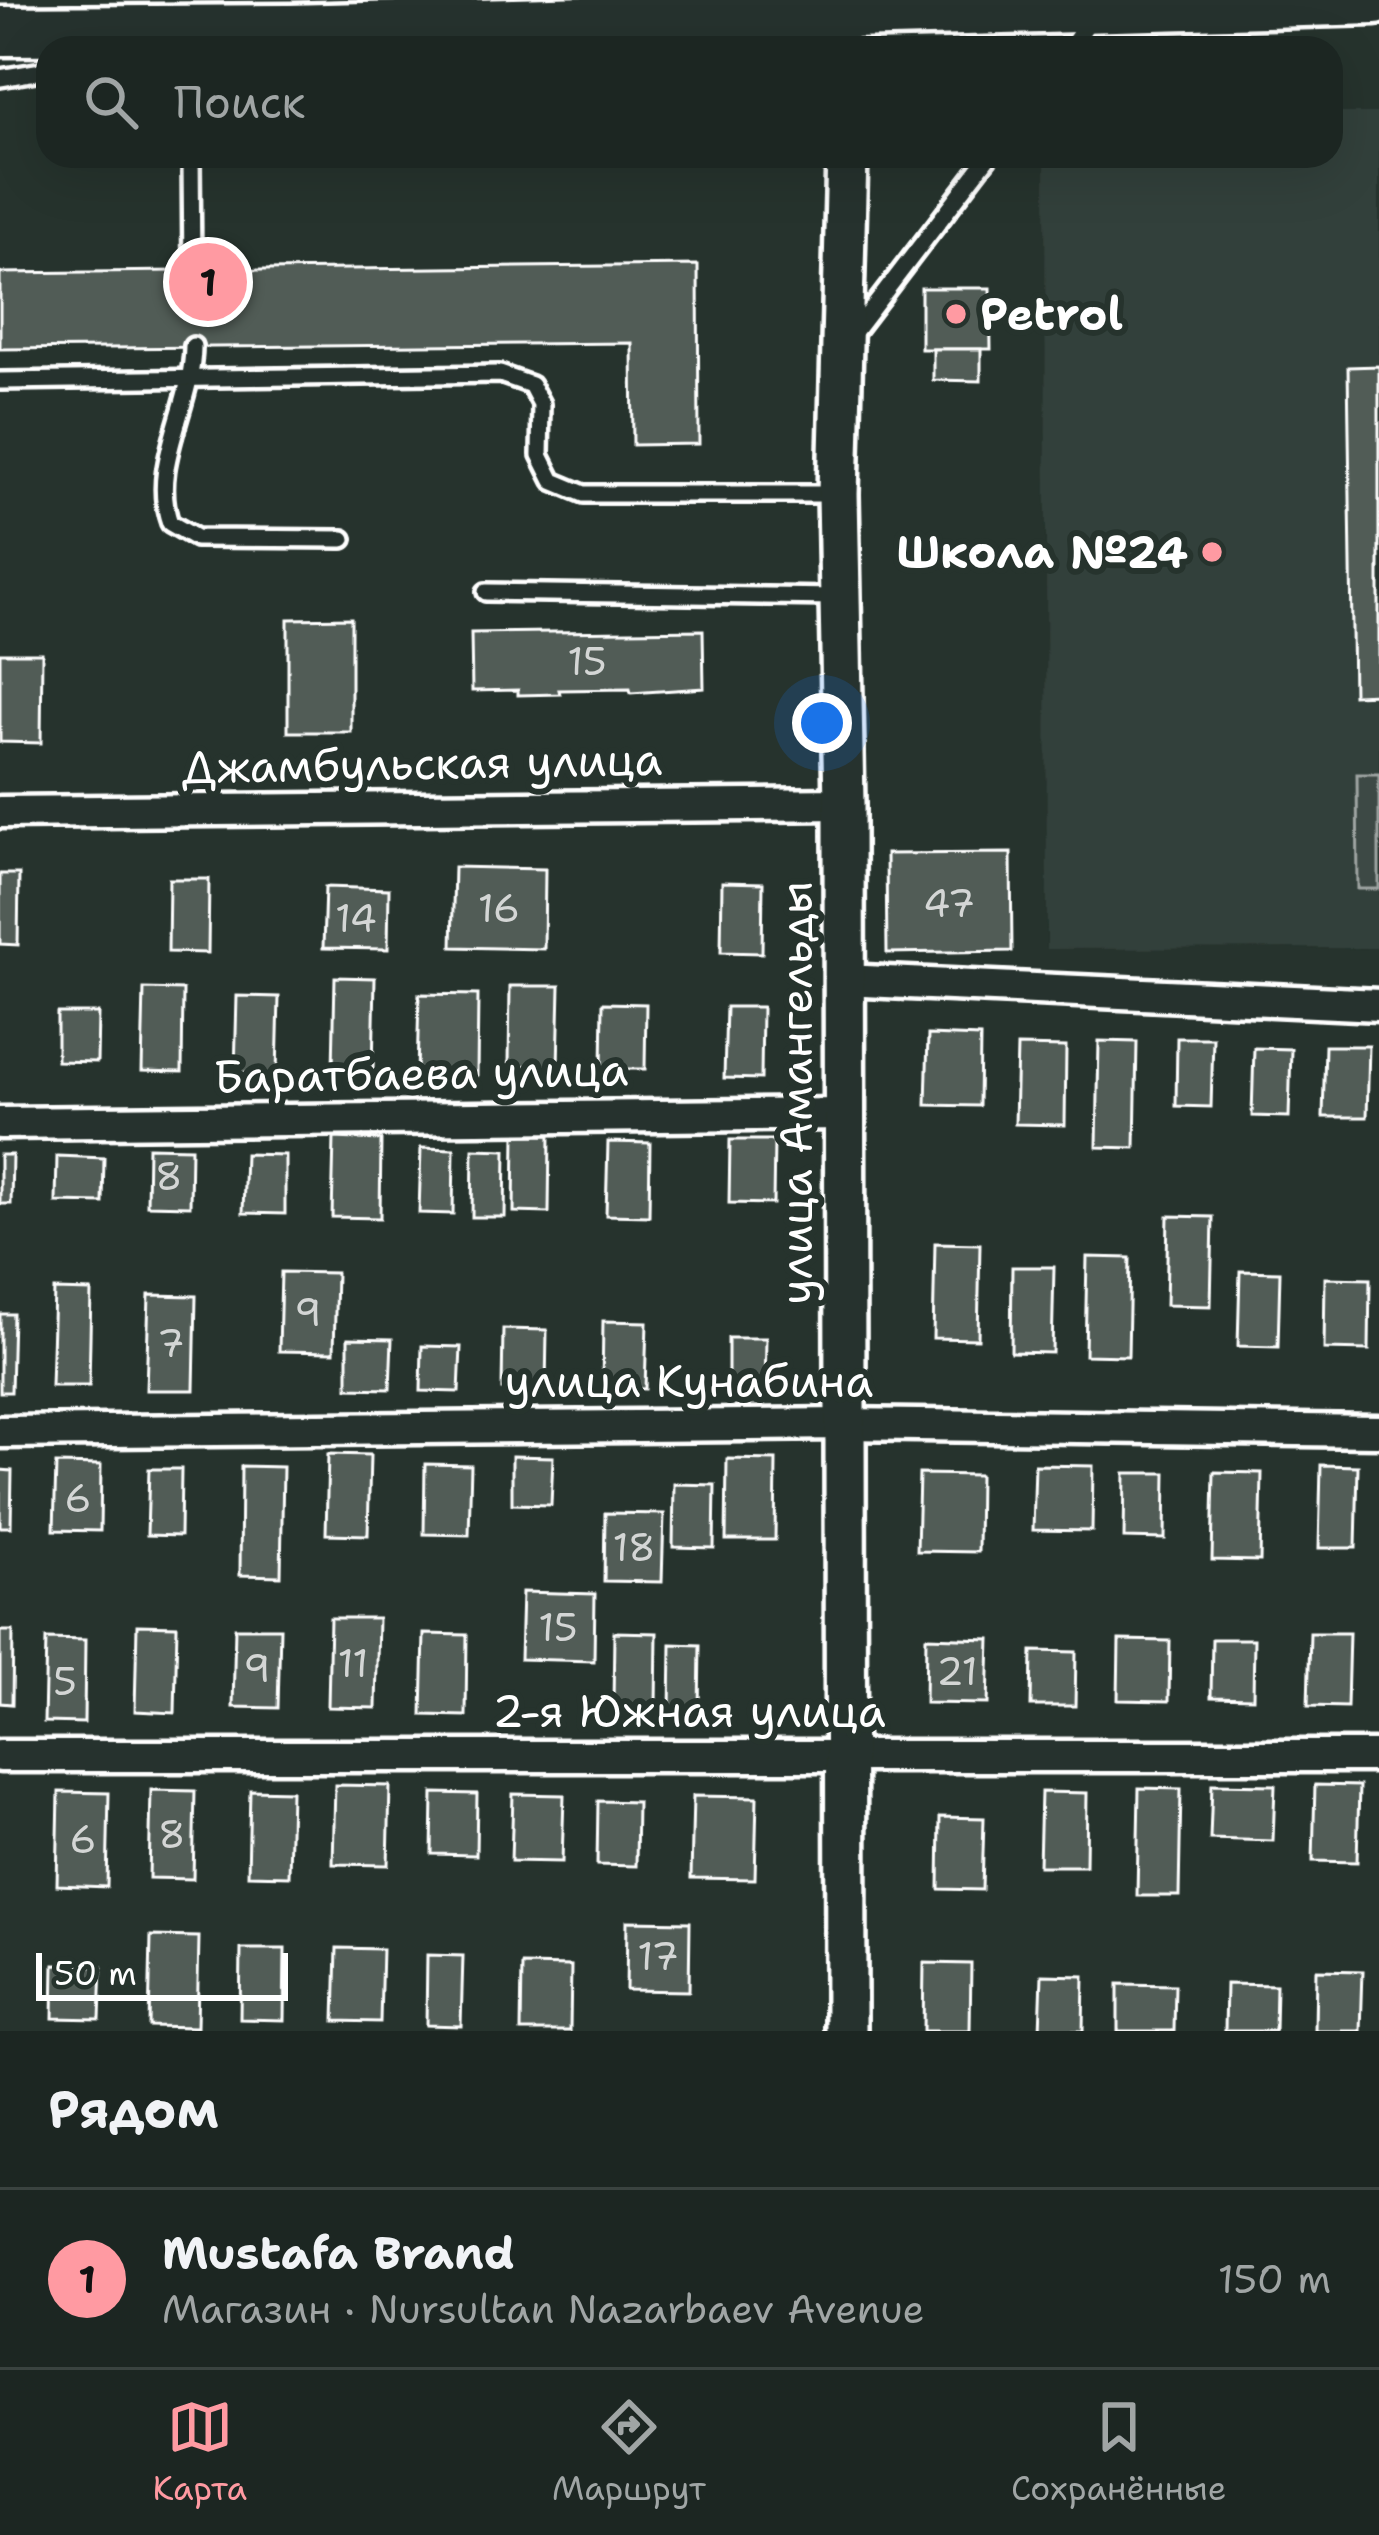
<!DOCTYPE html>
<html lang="ru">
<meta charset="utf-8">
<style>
:root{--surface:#1c2622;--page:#252e2a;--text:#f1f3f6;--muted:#a0a5a5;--line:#3a4340;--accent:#ff9aa2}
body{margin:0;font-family:"Shantell Sans",sans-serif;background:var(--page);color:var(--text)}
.scale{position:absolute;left:36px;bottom:30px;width:252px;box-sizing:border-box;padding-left:12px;border:6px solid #fff;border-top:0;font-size:33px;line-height:42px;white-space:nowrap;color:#fff;-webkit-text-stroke:9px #26332d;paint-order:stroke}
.you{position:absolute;left:822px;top:723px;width:42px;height:42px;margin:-30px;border:9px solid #fff;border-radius:50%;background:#1a73e8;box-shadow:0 0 0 18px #1a73e833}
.badge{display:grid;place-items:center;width:78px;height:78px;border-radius:50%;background:var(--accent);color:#111;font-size:39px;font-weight:700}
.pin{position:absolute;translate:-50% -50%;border:6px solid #fff;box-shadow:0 3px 12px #0006}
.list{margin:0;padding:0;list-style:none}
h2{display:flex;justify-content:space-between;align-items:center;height:156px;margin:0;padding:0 48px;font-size:51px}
h2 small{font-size:39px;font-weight:400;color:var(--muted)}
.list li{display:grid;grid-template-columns:78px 1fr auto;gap:36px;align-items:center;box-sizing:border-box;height:180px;padding:0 48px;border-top:3px solid var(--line)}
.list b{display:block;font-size:45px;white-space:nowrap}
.list p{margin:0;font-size:39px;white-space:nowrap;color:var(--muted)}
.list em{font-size:39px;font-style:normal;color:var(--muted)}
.icon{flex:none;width:66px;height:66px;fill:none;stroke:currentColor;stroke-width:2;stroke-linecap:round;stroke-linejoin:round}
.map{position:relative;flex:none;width:1379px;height:2031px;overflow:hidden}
.search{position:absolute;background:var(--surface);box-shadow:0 12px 48px #0002;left:36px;right:36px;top:36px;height:132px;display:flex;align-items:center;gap:30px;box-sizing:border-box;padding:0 42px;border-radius:36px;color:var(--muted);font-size:45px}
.sheet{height:336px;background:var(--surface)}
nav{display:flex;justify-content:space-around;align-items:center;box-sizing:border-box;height:168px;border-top:3px solid var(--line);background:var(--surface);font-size:33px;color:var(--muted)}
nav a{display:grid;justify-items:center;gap:6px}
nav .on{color:var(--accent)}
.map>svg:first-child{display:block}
.built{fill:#333f3a}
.green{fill:#3e4944;stroke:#9ea4a2;stroke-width:3}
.building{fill:#515c57;stroke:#fff;stroke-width:3}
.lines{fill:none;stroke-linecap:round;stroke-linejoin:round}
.service-casing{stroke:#fff;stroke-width:24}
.minor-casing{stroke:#fff;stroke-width:39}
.tertiary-casing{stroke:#fff;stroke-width:48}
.primary-casing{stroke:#fff;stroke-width:57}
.service{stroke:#26332d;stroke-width:15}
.minor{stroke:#26332d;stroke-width:30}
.tertiary{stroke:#26332d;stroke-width:39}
.primary{stroke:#26332d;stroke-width:48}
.poi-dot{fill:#ff9aa2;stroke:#26332d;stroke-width:4.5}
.labels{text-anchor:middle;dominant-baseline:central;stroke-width:12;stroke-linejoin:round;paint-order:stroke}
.number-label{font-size:39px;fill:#d4d6d5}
.poi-label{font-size:45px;font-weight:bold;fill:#fff;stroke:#26332d;text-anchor:start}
.street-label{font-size:45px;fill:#fff;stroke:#26332d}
</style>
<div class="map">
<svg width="1379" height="2031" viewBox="0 0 1379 2031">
<rect width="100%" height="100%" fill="#26332d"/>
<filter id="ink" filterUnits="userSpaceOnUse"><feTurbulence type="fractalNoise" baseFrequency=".00833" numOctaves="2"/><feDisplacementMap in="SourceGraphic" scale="24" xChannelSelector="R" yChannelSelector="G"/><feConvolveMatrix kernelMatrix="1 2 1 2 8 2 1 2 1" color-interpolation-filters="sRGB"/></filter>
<g filter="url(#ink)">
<polygon class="built" points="1331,113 1379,113 1379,948 1047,949 1045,156 1331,156"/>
<polygon class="green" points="1357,774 1379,774 1379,889 1358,889"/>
<g class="building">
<polygon points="698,265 699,444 633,445 632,343 0,349 0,273"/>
<polygon points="921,288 990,288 991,349 921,349"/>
<polygon points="933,349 981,349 981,381 933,380"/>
<polygon points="1379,366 1379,694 1353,695 1348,367"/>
<polygon points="351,618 351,732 288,732 288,619"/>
<polygon points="703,630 704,688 631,693 630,689 559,690 560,694 518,695 518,690 472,691 471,633"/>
<polygon points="0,653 42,653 41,743 0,742"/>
<polygon points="1011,853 1012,951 887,953 886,854"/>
<polygon points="454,867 545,869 544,949 452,947"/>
<polygon points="0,874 19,874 18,945 0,944"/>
<polygon points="169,879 209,879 208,953 168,952"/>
<polygon points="722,882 763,883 762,953 721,952"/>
<polygon points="325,887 389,889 388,949 323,948"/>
<polygon points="335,977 375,978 373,1070 333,1069"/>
<polygon points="510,986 560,986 558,1067 509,1065"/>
<polygon points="144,989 183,990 182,1072 142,1071"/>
<polygon points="419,994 478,995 477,1076 417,1075"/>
<polygon points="237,996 279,997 277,1074 235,1073"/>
<polygon points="603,1003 646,1004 645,1069 602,1069"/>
<polygon points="726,1007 762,1007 761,1079 724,1078"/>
<polygon points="57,1013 98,1013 97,1062 57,1061"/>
<polygon points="928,1035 980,1037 979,1106 926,1105"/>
<polygon points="1177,1038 1213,1038 1211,1107 1176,1106"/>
<polygon points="1099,1041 1137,1042 1135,1148 1097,1147"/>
<polygon points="1017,1046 1066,1047 1065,1125 1015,1124"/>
<polygon points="1325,1046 1369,1046 1367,1117 1323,1117"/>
<polygon points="1254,1048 1291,1049 1289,1117 1252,1116"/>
<polygon points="515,1134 550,1135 549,1213 514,1212"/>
<polygon points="334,1138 381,1140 380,1218 332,1217"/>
<polygon points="730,1140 774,1140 773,1204 729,1203"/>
<polygon points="608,1142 650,1143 649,1216 606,1215"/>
<polygon points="148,1147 191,1148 190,1206 147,1205"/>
<polygon points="421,1148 454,1149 453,1214 419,1213"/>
<polygon points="473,1149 506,1150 505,1217 472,1217"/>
<polygon points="245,1154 285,1155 285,1214 243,1213"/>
<polygon points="0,1155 12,1155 11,1204 0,1204"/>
<polygon points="57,1156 104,1158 103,1203 56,1202"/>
<polygon points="1168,1216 1213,1217 1211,1306 1166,1305"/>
<polygon points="935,1243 980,1244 978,1339 933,1338"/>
<polygon points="1087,1257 1130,1258 1128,1356 1085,1355"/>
<polygon points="1012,1267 1054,1267 1052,1353 1011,1352"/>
<polygon points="1240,1271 1280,1272 1278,1347 1238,1346"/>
<polygon points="281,1272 336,1273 334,1352 279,1351"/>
<polygon points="1325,1278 1370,1279 1369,1350 1324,1349"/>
<polygon points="54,1290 91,1291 89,1386 51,1386"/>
<polygon points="149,1295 196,1296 194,1390 146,1390"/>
<polygon points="0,1314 13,1314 11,1392 0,1392"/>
<polygon points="603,1321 647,1322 645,1389 602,1388"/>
<polygon points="503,1329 547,1330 546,1389 502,1389"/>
<polygon points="348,1338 392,1339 390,1389 348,1388"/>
<polygon points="728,1338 766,1338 765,1392 728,1391"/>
<polygon points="422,1346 461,1347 459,1392 421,1391"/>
<polygon points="328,1454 370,1455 368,1535 326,1534"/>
<polygon points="512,1456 553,1457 551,1505 512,1504"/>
<polygon points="727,1459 776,1460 775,1540 726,1540"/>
<polygon points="56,1464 101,1465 100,1531 54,1530"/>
<polygon points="425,1464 471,1465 469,1535 424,1534"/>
<polygon points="1035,1465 1093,1466 1092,1531 1033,1530"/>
<polygon points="1321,1465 1358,1466 1356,1548 1319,1548"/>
<polygon points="241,1466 283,1467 281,1576 240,1575"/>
<polygon points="149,1469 181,1469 180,1536 147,1535"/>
<polygon points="0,1470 12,1471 11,1527 0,1527"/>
<polygon points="1214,1472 1262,1473 1260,1561 1212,1560"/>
<polygon points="1125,1473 1166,1473 1165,1539 1124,1538"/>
<polygon points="919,1474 979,1475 978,1552 917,1551"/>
<polygon points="674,1484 715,1485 714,1548 673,1547"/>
<polygon points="605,1513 664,1514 662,1582 604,1581"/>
<polygon points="522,1592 595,1594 594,1661 520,1659"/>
<polygon points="330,1618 378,1618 376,1708 328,1707"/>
<polygon points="137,1625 177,1626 175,1713 135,1711"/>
<polygon points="235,1628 280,1628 278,1708 233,1707"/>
<polygon points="0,1631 13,1631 12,1704 0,1703"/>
<polygon points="614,1632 657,1633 656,1707 613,1706"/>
<polygon points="1310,1633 1349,1633 1347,1707 1308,1706"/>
<polygon points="424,1634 467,1635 466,1716 422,1715"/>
<polygon points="926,1637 990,1639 988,1704 925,1703"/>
<polygon points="46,1639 85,1640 84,1723 44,1722"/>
<polygon points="1212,1639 1254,1639 1253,1698 1211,1697"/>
<polygon points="1119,1640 1170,1641 1169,1701 1118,1700"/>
<polygon points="671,1644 700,1645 699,1712 670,1712"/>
<polygon points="1032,1651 1076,1652 1075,1706 1031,1706"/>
<polygon points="1212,1784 1275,1785 1273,1841 1210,1839"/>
<polygon points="335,1785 390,1786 388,1865 333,1864"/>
<polygon points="1315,1785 1359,1786 1357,1862 1313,1861"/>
<polygon points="1139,1788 1181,1789 1179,1896 1137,1896"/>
<polygon points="151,1790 195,1791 193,1879 149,1878"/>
<polygon points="250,1790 291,1791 289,1876 248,1875"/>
<polygon points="59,1792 109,1793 107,1887 57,1885"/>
<polygon points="1041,1792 1087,1793 1086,1866 1039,1866"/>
<polygon points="433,1793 477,1794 476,1855 432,1854"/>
<polygon points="513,1794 564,1795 562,1862 511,1861"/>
<polygon points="693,1796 757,1797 755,1879 691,1878"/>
<polygon points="598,1801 637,1802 636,1866 597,1865"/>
<polygon points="940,1817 984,1818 982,1890 939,1889"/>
<polygon points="627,1921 690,1922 689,1991 626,1990"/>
<polygon points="151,1936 199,1937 197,2027 149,2026"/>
<polygon points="337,1948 382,1949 380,2022 335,2021"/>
<polygon points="241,1949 285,1949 284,2020 240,2019"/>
<polygon points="427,1955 463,1956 461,2026 426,2025"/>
<polygon points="924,1963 971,1964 970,2031 923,2031"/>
<polygon points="54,1965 102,1966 100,2019 53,2018"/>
<polygon points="522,1965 571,1966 570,2031 521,2031"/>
<polygon points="1316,1970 1363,1971 1361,2031 1315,2031"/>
<polygon points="1042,1975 1084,1976 1083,2031 1040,2031"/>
<polygon points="1118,1984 1175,1985 1174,2031 1118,2031"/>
<polygon points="1226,1984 1276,1985 1275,2031 1225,2031"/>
</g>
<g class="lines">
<defs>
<g id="service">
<polyline points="1070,48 1093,16"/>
<polyline points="0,78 48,70"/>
<polyline points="191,156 192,270"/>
<polyline points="852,335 989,156"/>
<path d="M 193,346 C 193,405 149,465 170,523 L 196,538 L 343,539"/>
<polyline points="0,381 500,374 531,385 541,404 540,455 553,481 584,494 835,494"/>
<polyline points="486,592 837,597"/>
</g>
<g id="minor">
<polyline points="0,812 844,804"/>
<polyline points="843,980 1379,1005"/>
<polyline points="0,1123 843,1114"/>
<polyline points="0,1432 843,1424 1379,1431"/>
<polyline points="0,1756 1379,1756"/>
</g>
<polyline id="tertiary" points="846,2031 844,804 838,494 847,156"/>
<polyline id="primary" points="0,31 290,29 1375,0"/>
</defs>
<use href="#service" class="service-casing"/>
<use href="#minor" class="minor-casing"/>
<use href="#tertiary" class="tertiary-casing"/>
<use href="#primary" class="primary-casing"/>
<use href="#service" class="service"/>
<use href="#minor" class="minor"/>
<use href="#tertiary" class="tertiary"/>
<use href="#primary" class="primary"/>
</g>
</g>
<g class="poi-dot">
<circle cx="956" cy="314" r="12"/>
<circle cx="1212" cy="552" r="12"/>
</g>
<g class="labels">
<g class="number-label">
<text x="587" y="661">15</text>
<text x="949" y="903">47</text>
<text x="499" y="908">16</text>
<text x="356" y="918">14</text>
<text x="169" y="1176">8</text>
<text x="308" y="1312">9</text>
<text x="171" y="1343">7</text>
<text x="78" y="1498">6</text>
<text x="634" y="1547">18</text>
<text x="558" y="1627">15</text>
<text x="353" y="1663">11</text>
<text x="257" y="1668">9</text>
<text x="957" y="1671">21</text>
<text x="65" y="1681">5</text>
<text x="172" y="1834">8</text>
<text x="83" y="1839">6</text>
<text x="658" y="1956">17</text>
</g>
<g class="poi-label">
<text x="980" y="314">Petrol</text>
<text x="1188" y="552" text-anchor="end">Школа №24</text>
</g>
<g class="street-label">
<text transform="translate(422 763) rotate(-1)">Джамбульская улица</text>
<text transform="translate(421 1073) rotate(-1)">Баратбаева улица</text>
<text transform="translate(796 1093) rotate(-90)">улица Амангельды</text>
<text x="689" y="1381">улица Кунабина</text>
<text x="689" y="1711">2-я Южная улица</text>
</g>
</g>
</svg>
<div class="scale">50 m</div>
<div class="you"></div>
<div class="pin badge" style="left:208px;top:282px">1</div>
<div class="search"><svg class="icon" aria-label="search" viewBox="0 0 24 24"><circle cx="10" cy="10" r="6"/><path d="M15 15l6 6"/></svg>Поиск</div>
</div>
<section class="sheet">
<h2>Рядом<small></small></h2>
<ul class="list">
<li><span class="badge">1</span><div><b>Mustafa Brand</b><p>Магазин · Nursultan Nazarbaev Avenue</p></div><em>150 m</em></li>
</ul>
</section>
<nav>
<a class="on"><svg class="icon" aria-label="map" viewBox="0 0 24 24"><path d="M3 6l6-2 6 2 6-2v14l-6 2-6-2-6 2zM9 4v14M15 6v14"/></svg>Карта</a>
<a><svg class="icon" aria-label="directions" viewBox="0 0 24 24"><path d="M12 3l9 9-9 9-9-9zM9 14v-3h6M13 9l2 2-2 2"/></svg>Маршрут</a>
<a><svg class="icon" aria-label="saved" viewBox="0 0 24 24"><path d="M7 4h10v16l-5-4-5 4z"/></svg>Сохранённые</a>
</nav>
